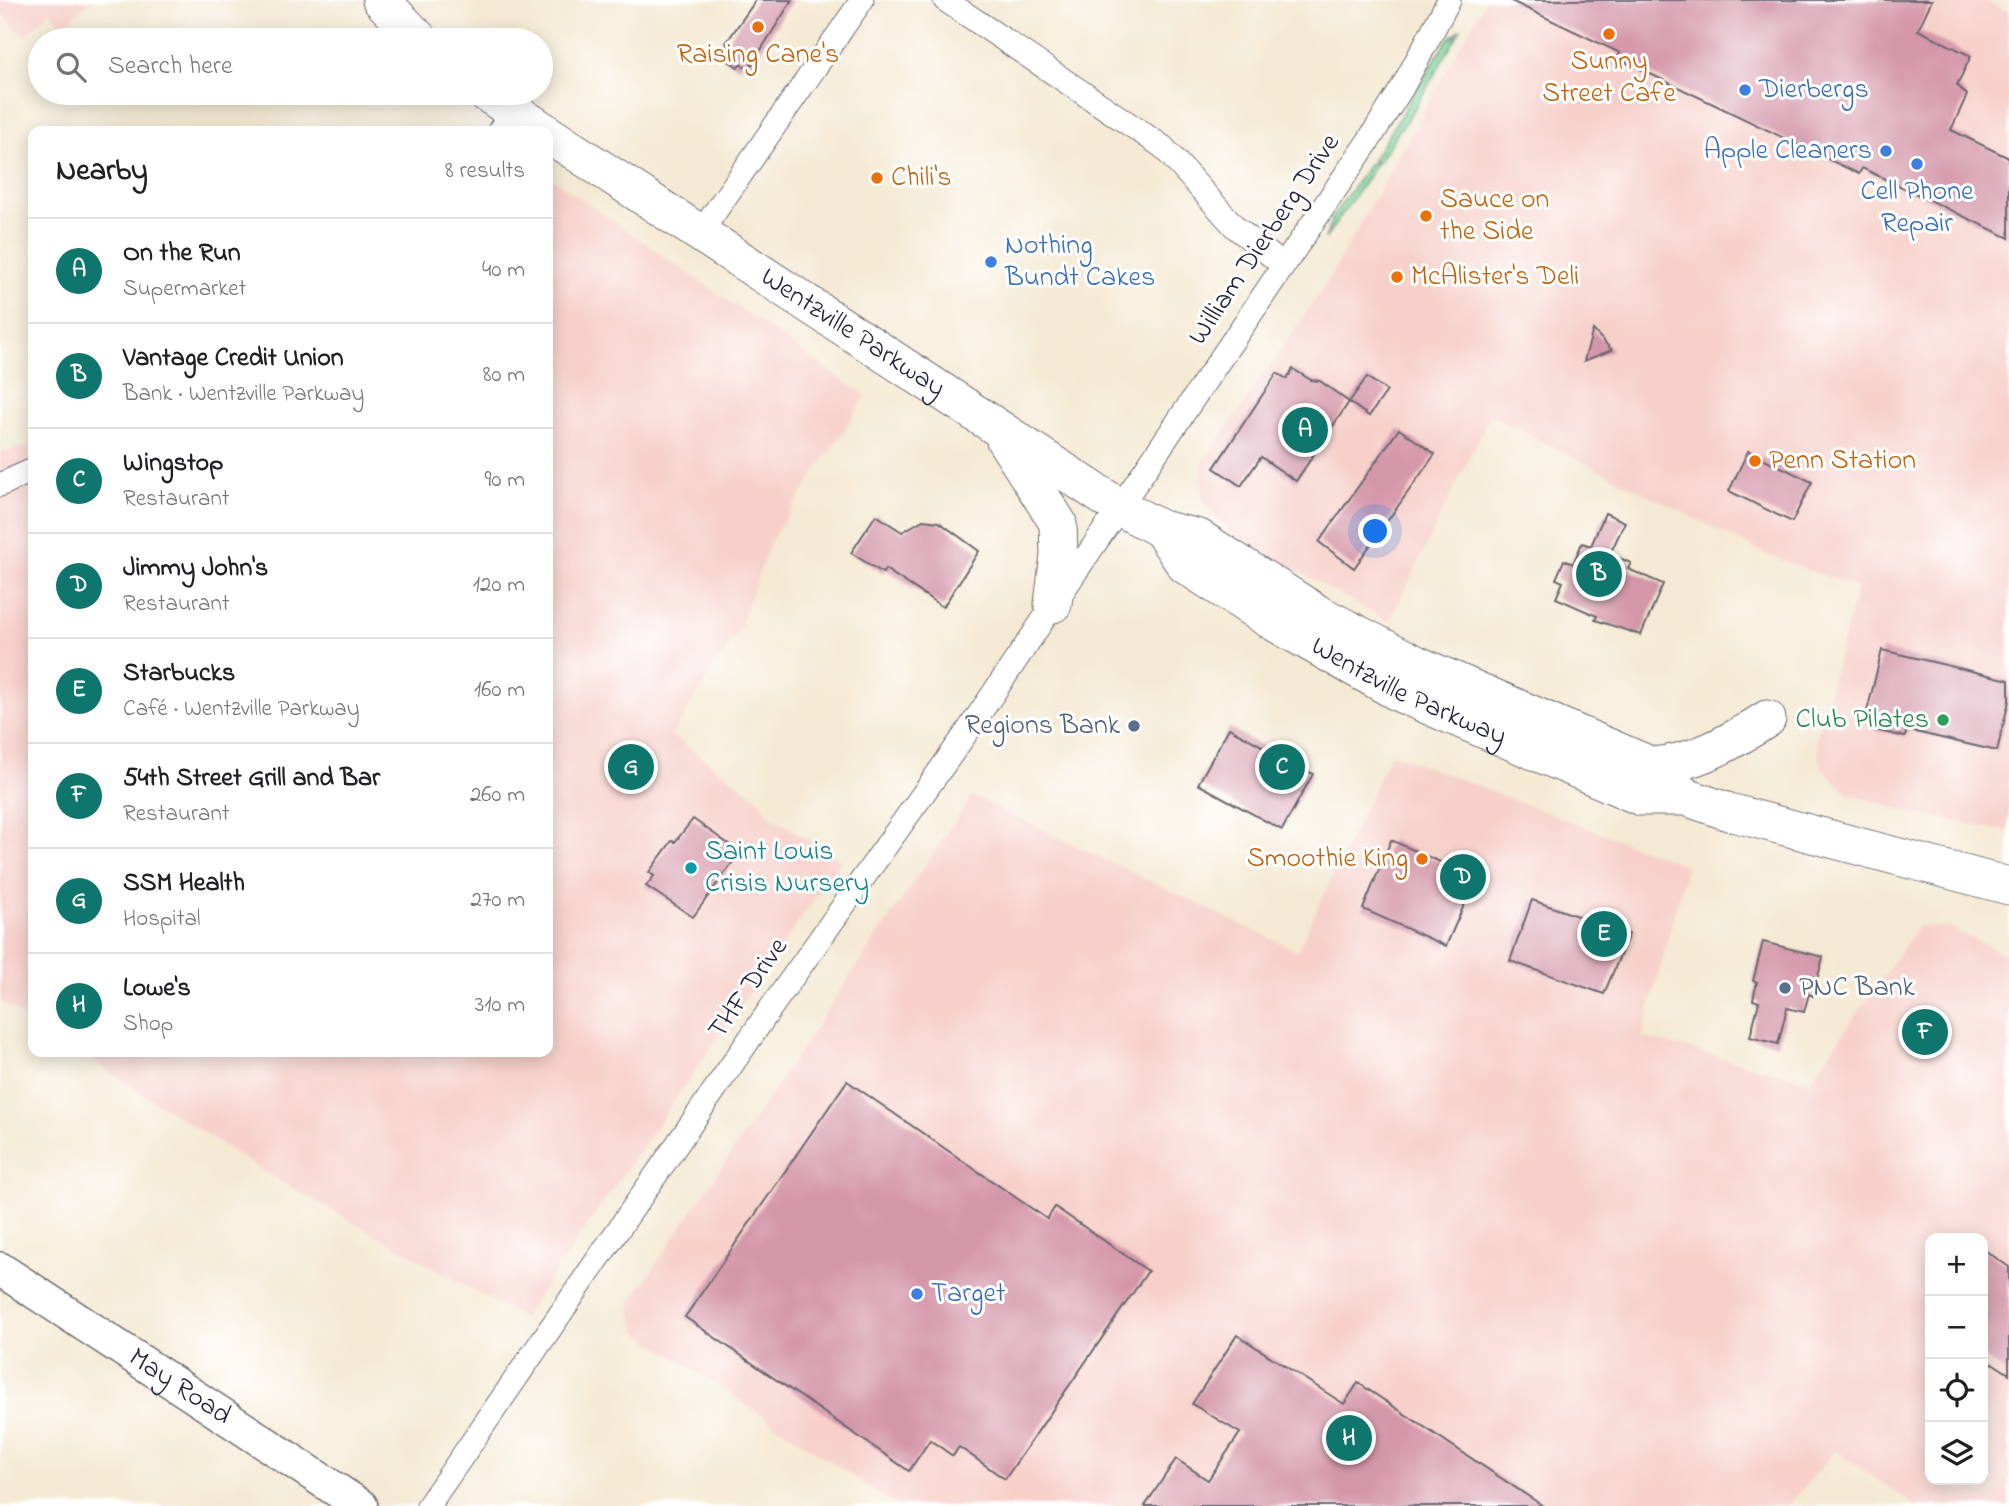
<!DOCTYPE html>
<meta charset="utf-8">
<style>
:root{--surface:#fff;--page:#f2f2f2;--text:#202124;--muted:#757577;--line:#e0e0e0;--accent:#0f766e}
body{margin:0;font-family:"Indie Flower",sans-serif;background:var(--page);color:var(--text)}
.controls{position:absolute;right:21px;bottom:21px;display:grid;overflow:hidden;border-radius:14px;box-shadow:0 4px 18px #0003}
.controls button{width:63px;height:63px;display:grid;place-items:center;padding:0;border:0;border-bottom:2px solid var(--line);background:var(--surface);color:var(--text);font:35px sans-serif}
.you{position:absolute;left:1376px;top:532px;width:24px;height:24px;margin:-18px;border:5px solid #fff;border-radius:50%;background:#1a73e8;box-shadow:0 0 0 10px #1a73e833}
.badge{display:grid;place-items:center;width:46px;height:46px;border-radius:50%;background:var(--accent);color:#fff;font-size:23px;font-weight:700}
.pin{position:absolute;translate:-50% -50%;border:4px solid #fff;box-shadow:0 2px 7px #0006}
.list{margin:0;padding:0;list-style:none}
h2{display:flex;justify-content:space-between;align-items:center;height:91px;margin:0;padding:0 28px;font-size:30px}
h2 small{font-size:23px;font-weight:400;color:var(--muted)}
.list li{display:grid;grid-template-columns:46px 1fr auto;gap:21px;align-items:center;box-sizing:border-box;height:105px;padding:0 28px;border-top:2px solid var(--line)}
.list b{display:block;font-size:26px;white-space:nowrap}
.list p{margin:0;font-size:23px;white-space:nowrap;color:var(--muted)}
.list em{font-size:23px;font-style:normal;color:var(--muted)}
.icon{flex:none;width:38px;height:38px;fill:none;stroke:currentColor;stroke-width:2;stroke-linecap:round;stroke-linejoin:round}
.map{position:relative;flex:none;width:2009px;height:1506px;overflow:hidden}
.search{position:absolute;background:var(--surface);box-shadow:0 4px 18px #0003;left:28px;top:28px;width:525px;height:77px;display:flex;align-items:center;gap:18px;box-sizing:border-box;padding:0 24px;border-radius:38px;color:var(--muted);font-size:26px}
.panel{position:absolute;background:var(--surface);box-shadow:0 4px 18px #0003;left:28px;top:126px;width:525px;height:931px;border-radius:14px}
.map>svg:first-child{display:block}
.built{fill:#f7d0ca;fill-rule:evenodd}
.green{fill:#88e0a4;stroke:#558170;stroke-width:2}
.building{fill:#d496a9}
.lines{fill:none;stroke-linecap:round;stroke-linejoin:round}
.street-casing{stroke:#6c6870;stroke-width:25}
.secondary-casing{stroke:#6c6870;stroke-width:36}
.primary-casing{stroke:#6c6870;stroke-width:39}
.street{stroke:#fff;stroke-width:23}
.secondary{stroke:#fff;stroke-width:33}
.primary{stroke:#fff;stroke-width:37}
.food-dot{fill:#e8710a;stroke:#fff;stroke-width:2.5}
.shop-dot{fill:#3f7fe0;stroke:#fff;stroke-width:2.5}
.leisure-dot{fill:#2e9e5b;stroke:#fff;stroke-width:2.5}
.service-dot{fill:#5c6f8a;stroke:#fff;stroke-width:2.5}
.culture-dot{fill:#0f9aa8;stroke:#fff;stroke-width:2.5}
.labels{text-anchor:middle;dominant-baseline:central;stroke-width:6;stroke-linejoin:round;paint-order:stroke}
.food-label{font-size:28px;fill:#c56008;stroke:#fff;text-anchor:start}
.shop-label{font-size:28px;fill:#366cbe;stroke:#fff;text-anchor:start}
.street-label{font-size:28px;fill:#22223b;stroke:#fff}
.leisure-label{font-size:28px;fill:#27864d;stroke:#fff;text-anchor:end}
.service-label{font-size:28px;fill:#4e5e75;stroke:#fff;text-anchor:end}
.culture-label{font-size:28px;fill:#0d838f;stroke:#fff;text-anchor:start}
</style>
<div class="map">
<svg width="2009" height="1506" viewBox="0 0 2009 1506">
<rect width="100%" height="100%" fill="#fff"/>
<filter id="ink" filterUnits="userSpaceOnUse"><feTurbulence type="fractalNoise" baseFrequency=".0143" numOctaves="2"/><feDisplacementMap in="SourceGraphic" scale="14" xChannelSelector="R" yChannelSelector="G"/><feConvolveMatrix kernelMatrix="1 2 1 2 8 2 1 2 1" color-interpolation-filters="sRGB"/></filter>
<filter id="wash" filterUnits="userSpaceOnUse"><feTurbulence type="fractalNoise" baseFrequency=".00686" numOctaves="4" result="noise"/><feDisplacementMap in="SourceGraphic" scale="28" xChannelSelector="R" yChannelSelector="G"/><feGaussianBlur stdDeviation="1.57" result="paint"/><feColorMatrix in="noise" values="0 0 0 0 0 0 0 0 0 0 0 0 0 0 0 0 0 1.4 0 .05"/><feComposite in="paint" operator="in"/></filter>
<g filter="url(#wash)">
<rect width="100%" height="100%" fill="#f4e9d2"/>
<g class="built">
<polygon points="0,0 91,0 64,25 50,11 25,37 0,12"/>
<polygon points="1486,0 1982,0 2009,12 2009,832 1918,814 1850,795 1822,768 1816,740 1857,587 1770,556 1490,415 1389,622 1236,537 1202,498 1202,464 1330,278"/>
<polygon points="548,176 866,396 770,542 739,629 672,735 758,798 769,815 841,861 523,1318 266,1173 78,1052 548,1052"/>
<polygon points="33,446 33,1023 0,1001 0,452"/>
<path d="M 1391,753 L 1687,866 L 1642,1037 L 1810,1081 L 1918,927 L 1949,927 L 2009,956 L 2009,1506 L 1916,1506 L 1835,1451 L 1788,1506 L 897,1506 L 636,1331 L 630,1303 L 972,796 L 1297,951 ZM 1930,1238 L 1983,1238 L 1983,1480 L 1930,1480 Z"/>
</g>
<polygon class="green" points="1461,29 1413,110 1325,239 1333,216 1370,164 1375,162 1373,160 1447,41"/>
<g id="blocks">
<g class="building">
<polygon points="756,0 792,0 752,64 747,69 740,64 738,67 721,56 728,46 726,43"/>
<polygon points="1509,0 1932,0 1918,30 1971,56 1957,85 1967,95 1951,130 2009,158 2009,238 1862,168 1859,174 1617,58 1620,53"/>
<polygon points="1593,330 1612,350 1584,361"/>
<polygon points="1293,369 1311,380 1320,381 1349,402 1296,481 1261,457 1241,486 1214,468 1277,373 1287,379"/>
<polygon points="1367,377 1387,391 1369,416 1349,402"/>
<polygon points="1399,429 1435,454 1354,568 1319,542"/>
<polygon points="1748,451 1812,482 1792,522 1729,491"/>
<polygon points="1605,513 1625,522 1610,554 1631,563 1628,569 1663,584 1641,635 1595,620 1597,616 1556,598 1563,582 1556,579 1564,560 1573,564 1582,543 1591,546"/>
<polygon points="876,515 902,532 923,520 939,522 979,551 943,607 885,569 883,573 851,553"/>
<polygon points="1882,650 2009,680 2009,701 1997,751 1907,730 1905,737 1875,730 1876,723 1865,720"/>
<polygon points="1229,728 1313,774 1282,830 1198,784"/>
<polygon points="693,819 740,852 693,917 646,886 654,876 649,872 672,841 675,842"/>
<polygon points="1391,840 1476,878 1446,946 1363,909"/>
<polygon points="1532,900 1629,934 1604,994 1510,961"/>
<polygon points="1763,942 1823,957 1813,996 1809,994 1804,1012 1787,1008 1778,1044 1750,1037 1759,1002 1753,1000 1757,982 1753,981"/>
<polygon points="847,1081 1047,1219 1055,1207 1148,1271 1005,1479 959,1447 953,1456 930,1440 909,1471 685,1317"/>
<polygon points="1983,1249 2009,1267 2009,1374 1983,1357"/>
<polygon points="1237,1335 1344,1404 1358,1383 1543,1506 1145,1506 1176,1459 1208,1480 1240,1433 1192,1404"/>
</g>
</g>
</g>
<g filter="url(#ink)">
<use href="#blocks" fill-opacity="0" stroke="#6c6870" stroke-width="2"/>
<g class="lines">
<defs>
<g id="street">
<polyline points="945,0 1163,147 1235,227 1283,265"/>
<polyline points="499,131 512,110"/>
<polyline points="699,235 862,0"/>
<polyline points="0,485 33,470"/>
<polyline points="428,1506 775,1002 965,735 1369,140 1402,88 1449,0"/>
</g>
<g id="secondary">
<path id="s1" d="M 0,1269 L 361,1506"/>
</g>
<g id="primary">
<polyline points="381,0 420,40"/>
<polyline points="486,93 544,131"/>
<path id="s2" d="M 548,134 L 1119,507 L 1161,529 L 1199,538 L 1317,613 L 1418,665 L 1652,766 L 1686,797"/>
<polyline points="1005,440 1058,523 1059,555 1053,604"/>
<path id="s3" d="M 1161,529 L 1185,565 L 1270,620 L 1399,693 L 1641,797 L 1686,797 L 1729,812 L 2009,886"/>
<path d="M 1652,766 C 1696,763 1731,742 1767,719"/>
</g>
</defs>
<use href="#street" class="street-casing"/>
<use href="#secondary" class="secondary-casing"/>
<use href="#primary" class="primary-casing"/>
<use href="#street" class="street"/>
<use href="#secondary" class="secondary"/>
<use href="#primary" class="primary"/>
</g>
</g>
<g class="food-dot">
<circle cx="758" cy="27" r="7"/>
<circle cx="1609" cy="34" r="7"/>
<circle cx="877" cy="178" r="7"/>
<circle cx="1426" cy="216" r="7"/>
<circle cx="1397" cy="277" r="7"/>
<circle cx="1755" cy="461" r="7"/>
<circle cx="1422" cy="859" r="7"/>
</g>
<g class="shop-dot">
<circle cx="1745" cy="90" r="7"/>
<circle cx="1886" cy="151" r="7"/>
<circle cx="1917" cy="164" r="7"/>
<circle cx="991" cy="262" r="7"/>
<circle cx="917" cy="1294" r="7"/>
</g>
<circle class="leisure-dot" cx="1943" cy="720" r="7"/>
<g class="service-dot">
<circle cx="1134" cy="726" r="7"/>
<circle cx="1785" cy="988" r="7"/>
</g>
<circle class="culture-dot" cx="691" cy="868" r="7"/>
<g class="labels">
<g class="food-label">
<text x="758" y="55" text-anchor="middle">Raising Cane's</text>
<text x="1609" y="62" text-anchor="middle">Sunny<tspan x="1609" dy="32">Street Cafe</tspan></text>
<text x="891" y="178">Chili's</text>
<text x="1440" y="200">Sauce on<tspan x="1440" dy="32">the Side</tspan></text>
<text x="1411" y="277">McAlister's Deli</text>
<text x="1769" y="461">Penn Station</text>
<text x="1408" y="859" text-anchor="end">Smoothie King</text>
</g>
<g class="shop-label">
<text x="1759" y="90">Dierbergs</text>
<text x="1872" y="151" text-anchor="end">Apple Cleaners</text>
<text x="1917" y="192" text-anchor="middle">Cell Phone<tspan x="1917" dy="32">Repair</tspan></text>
<text x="1005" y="246">Nothing<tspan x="1005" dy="32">Bundt Cakes</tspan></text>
<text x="931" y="1294">Target</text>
</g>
<g class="street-label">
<text transform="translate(1265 240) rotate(-56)">William Dierberg Drive</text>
<text stroke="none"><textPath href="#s2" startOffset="364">Wentzville Parkway</textPath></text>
<text stroke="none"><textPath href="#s3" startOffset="301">Wentzville Parkway</textPath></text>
<text transform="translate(749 989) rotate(-55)">THF Drive</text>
<text stroke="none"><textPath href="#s1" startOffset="215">May Road</textPath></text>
</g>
<g class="leisure-label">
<text x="1929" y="720">Club Pilates</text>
</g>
<g class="service-label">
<text x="1120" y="726">Regions Bank</text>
<text x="1799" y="988" text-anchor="start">PNC Bank</text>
</g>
<g class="culture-label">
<text x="705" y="852">Saint Louis<tspan x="705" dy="32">Crisis Nursery</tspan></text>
</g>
</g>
</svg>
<div class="controls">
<button>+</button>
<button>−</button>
<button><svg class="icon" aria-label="locate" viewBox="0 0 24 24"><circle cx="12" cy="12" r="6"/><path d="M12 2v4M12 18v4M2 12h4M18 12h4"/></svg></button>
<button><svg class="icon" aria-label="layers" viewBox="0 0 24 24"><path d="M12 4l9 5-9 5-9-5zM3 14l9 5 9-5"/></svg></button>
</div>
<div class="you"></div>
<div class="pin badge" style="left:1305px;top:430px">A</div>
<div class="pin badge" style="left:1599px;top:574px">B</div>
<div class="pin badge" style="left:1282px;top:767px">C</div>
<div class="pin badge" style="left:1463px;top:877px">D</div>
<div class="pin badge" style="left:1604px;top:934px">E</div>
<div class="pin badge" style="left:1925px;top:1032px">F</div>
<div class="pin badge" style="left:631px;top:767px">G</div>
<div class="pin badge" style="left:1349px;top:1438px">H</div>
<div class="search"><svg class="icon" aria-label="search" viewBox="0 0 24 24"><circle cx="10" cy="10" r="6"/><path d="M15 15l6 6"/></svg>Search here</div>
<section class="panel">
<h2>Nearby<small>8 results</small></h2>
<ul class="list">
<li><span class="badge">A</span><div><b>On the Run</b><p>Supermarket</p></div><em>40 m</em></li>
<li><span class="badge">B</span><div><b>Vantage Credit Union</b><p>Bank · Wentzville Parkway</p></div><em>80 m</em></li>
<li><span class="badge">C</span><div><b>Wingstop</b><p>Restaurant</p></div><em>90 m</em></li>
<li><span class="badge">D</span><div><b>Jimmy John's</b><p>Restaurant</p></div><em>120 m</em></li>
<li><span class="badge">E</span><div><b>Starbucks</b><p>Café · Wentzville Parkway</p></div><em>160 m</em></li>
<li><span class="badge">F</span><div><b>54th Street Grill and Bar</b><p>Restaurant</p></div><em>260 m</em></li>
<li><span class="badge">G</span><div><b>SSM Health</b><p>Hospital</p></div><em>270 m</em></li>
<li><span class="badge">H</span><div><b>Lowe's</b><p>Shop</p></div><em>310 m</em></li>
</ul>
</section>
</div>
